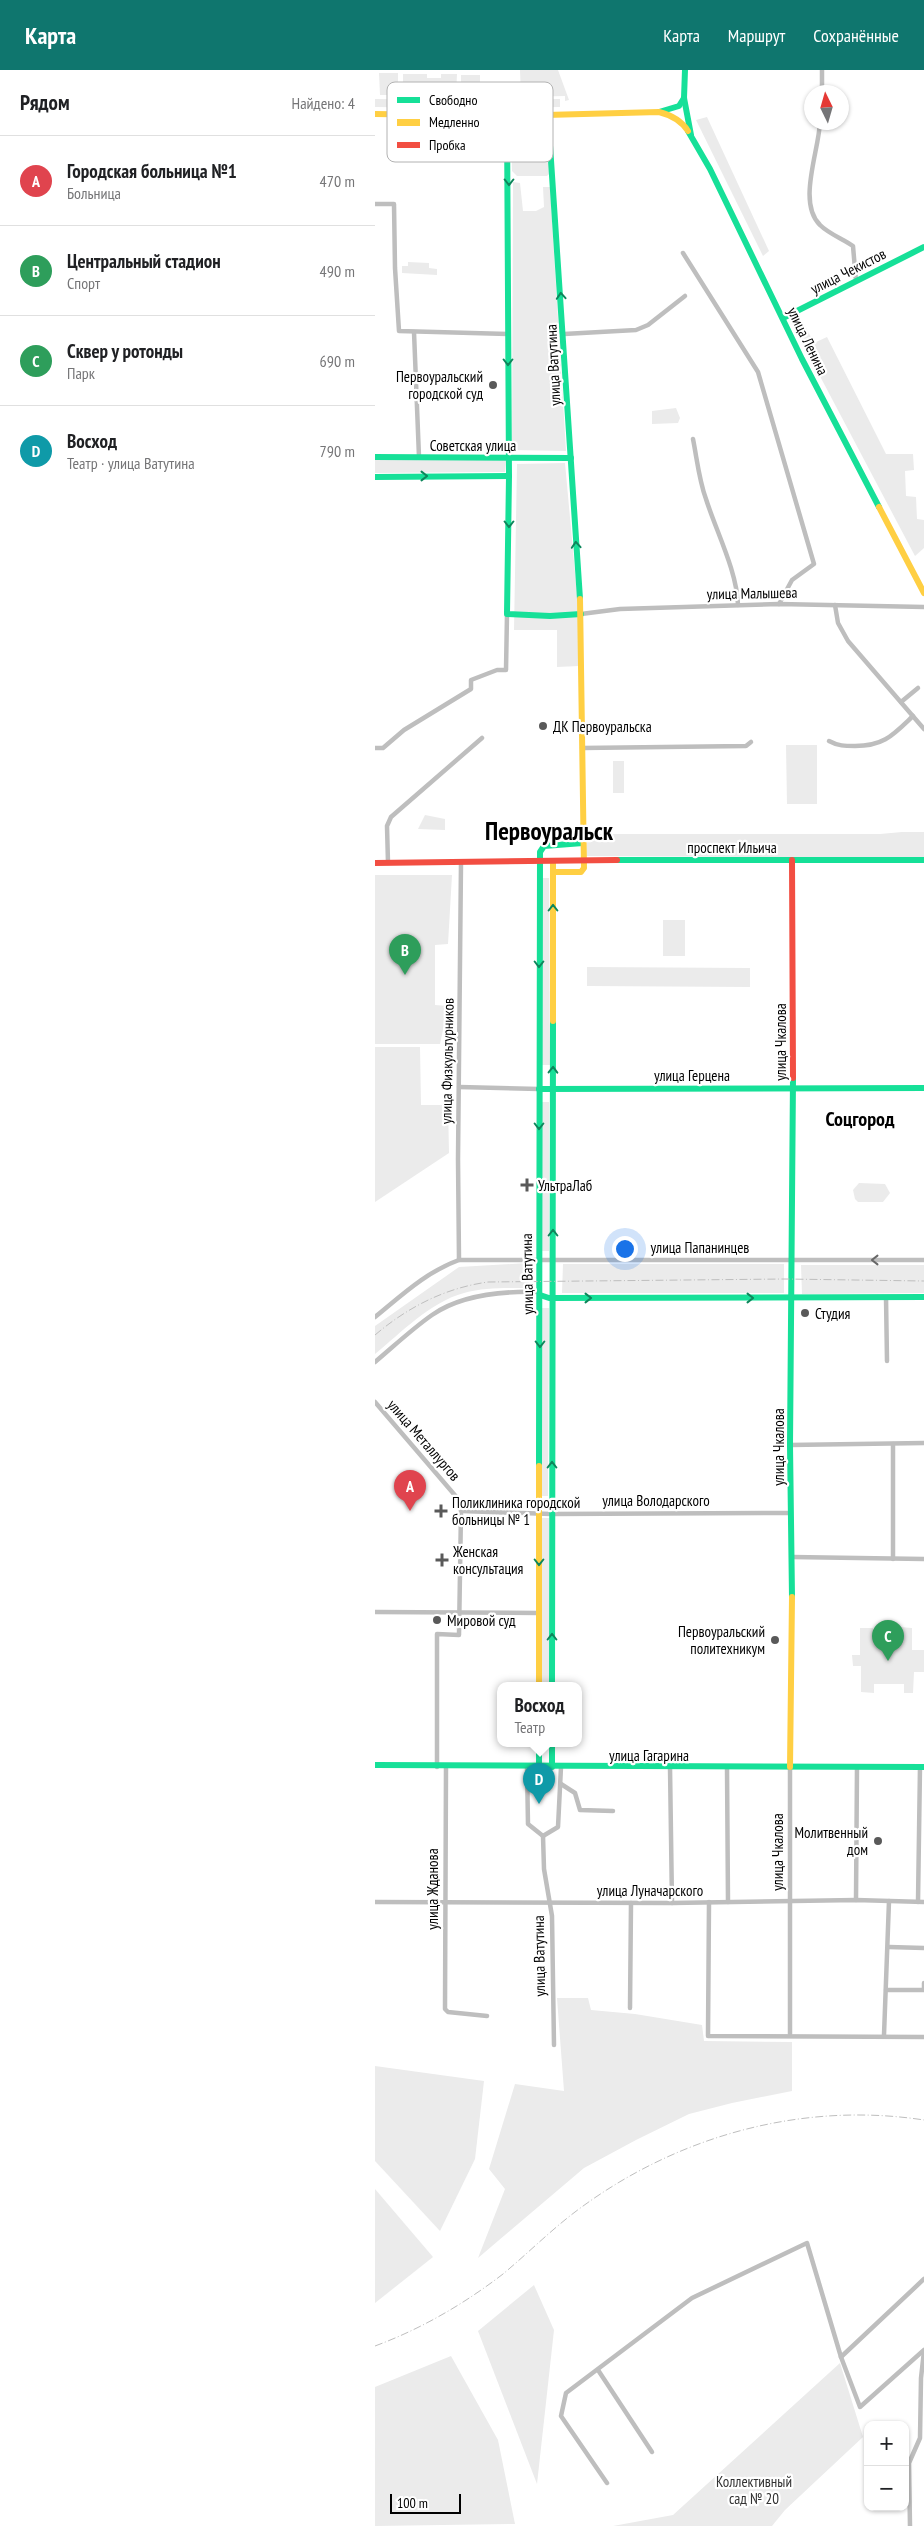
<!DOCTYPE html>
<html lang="ru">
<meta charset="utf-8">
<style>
:root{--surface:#fff;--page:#f6f6f6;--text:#202124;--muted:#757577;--line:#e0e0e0;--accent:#0f766e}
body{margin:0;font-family:"PT Sans Narrow",sans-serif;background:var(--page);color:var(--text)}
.controls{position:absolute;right:15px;bottom:15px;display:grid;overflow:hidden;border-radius:10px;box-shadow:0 1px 4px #0004}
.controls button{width:45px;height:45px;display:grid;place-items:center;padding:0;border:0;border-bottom:1px solid var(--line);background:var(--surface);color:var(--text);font:25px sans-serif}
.compass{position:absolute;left:429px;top:15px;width:45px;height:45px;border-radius:50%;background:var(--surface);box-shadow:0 1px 4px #0004;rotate:355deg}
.scale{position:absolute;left:15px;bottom:12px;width:71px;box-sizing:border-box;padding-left:5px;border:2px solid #000;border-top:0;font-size:14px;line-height:18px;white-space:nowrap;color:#000;-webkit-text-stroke:4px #fff;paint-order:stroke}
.you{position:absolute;left:249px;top:1178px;width:18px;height:18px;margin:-12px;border:4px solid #fff;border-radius:50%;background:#1a73e8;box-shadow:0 0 0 8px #1a73e833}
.badge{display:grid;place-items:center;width:32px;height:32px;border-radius:50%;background:var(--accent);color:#fff;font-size:16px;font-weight:700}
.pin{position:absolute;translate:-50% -41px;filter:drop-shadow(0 1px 2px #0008)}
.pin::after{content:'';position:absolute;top:26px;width:18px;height:15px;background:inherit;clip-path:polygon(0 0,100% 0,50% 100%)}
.popup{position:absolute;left:122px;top:1612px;width:85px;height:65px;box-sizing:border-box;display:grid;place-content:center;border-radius:10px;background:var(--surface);filter:drop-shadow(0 1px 4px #0005);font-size:16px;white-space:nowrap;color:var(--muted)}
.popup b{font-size:19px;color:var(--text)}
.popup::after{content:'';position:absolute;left:50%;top:100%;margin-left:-10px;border:10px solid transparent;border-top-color:var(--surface)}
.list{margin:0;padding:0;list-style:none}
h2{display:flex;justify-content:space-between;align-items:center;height:65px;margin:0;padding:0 20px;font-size:21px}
h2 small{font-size:16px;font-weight:400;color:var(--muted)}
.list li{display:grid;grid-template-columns:32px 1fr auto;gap:15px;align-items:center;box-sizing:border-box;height:90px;padding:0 20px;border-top:1px solid var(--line)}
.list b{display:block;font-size:19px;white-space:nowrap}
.list p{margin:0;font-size:16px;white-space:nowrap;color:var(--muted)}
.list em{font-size:16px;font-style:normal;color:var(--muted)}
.map{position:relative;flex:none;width:549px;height:2456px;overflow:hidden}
header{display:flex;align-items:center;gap:30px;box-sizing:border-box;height:70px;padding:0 25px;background:var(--accent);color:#fff}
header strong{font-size:24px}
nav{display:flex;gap:28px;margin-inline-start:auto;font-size:18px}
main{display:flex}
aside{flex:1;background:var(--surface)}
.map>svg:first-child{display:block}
.green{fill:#ebebeb}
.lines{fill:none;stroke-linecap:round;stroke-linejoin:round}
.street{stroke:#bebebe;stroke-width:4.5}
.fast{stroke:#16e098;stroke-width:6}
.slow{stroke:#ffcf43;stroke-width:6}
.jam{stroke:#f24e42;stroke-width:6}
.rail{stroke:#bebebe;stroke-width:1;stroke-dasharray:8 2.5 1 2.5;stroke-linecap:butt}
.oneway{stroke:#0d865b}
.oneway2{stroke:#686868}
.poi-dot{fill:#595959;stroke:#fff;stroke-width:2}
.labels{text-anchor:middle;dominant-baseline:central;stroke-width:4.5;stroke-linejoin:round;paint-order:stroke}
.street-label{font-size:15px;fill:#000;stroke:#fff}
.poi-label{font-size:15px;fill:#000;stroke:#fff;text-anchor:start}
.park-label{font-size:15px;fill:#323232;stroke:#fff}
.district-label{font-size:20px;font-weight:bold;fill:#000;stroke:#fff}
.town-label{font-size:25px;font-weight:bold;fill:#000;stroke:#fff}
.key{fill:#fff;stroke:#b2b2b2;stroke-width:1}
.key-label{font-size:14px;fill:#000}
</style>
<header>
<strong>Карта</strong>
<nav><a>Карта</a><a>Маршрут</a><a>Сохранённые</a></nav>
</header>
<main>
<aside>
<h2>Рядом<small>Найдено: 4</small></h2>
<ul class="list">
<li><span class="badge" style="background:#e0444e">A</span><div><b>Городская больница №1</b><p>Больница</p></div><em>470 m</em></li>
<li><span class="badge" style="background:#2e9e5b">B</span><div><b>Центральный стадион</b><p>Спорт</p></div><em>490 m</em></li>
<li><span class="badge" style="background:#2e9e5b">C</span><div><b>Сквер у ротонды</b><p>Парк</p></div><em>690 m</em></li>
<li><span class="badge" style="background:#0f9aa8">D</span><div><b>Восход</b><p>Театр · улица Ватутина</p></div><em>790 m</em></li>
</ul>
</aside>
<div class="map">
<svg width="549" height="2456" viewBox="0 0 549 2456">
<rect width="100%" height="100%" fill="#fff"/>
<g class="green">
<polygon points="145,0 183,0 194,30 190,31 190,26 146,27"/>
<polygon points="4,3 23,3 23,25 5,25"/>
<polygon points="28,4 52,4 52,8 66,8 66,4 82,4 81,25 28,25"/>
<rect x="86" y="5" width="19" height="20"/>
<polygon points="0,29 81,30 81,38 0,37"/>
<polygon points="185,29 185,37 114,38 114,30"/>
<polygon points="332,47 394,181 388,186 321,50"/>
<polygon points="140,52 165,52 170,54 175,103 172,106 142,106 137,101 136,56"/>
<polygon points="138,112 145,113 148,141 161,141 169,137 168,117 175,117 191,381 137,380"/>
<polygon points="33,192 54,193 54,198 62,199 62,205 27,203 27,196 33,196"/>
<polygon points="427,250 439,273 452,267 511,384 538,384 539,400 530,401 531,426 541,427 542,449 549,450 549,478 540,486 419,257"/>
<polygon points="301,338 305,348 303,353 277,354 277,341"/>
<polygon points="0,389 131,390 130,402 126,402 0,403"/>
<polygon points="190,393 203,535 204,596 182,597 182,560 139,560 142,394"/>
<polygon points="411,675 442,675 442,734 412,734"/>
<rect x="238" y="691" width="11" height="32"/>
<polygon points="50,745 70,749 70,760 43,759"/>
<polygon points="527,762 549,762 549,788 211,786 212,764 505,764"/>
<polygon points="0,805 77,805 73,874 60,875 60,935 73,936 65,974 0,974"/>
<polygon points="167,808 174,808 175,995 166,995"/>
<rect x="288" y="850" width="22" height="36"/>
<polygon points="212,897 375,898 375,917 212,916"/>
<polygon points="0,977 45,977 46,1035 73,1035 74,1083 0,1132"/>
<rect x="166" y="1032" width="8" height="149"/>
<polygon points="484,1113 510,1114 515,1123 508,1132 483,1132 480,1129 478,1120"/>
<path d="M 153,1193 L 154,1218 C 132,1218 110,1217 89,1223 C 55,1232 26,1263 0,1284 L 0,1256 L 84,1197 Z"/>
<polygon points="188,1194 409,1194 409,1223 187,1223"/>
<polygon points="426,1195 549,1195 549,1223 427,1224"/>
<polygon points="167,1238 174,1238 173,1426 166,1426"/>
<polygon points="167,1448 174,1448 174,1615 166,1615"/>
<polygon points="525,1557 537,1558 537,1580 549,1580 549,1602 539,1602 538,1623 529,1623 529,1614 499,1614 499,1623 486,1622 486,1596 478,1596 477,1585 485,1585 485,1558 498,1558 498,1568 525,1568"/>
<polygon points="182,1928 213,1928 216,1940 260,1944 327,1955 329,1971 417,1972 417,2021 357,2033 314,2044 261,2070 209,2098 103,2188 130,2119 114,2099 140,2014 189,2021"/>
<polygon points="0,1996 109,2011 100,2089 65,2161 0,2091"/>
<polygon points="0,2119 58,2187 0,2233"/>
<polygon points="159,2215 179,2260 162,2414 103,2261"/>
<polygon points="76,2286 123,2370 140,2454 0,2456 0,2317"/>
<polygon points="465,2293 488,2367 410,2440 397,2456 238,2456 298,2445"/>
</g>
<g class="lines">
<g class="street">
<polyline points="447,22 447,0"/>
<path d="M 445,52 C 444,81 422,133 445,155 C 454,164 468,169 478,176 L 481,211"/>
<polyline points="0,134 19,134 20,198 24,261 133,264"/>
<polyline points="308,183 383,302 439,494 417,510 404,534"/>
<polyline points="39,262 44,387"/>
<polyline points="189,264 261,260 273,255 310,226"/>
<path d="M 318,369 C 322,389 324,410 331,429 C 341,461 362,501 363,535"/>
<polyline points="460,535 463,553 473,571 549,659"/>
<polyline points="206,544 245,539 404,534 549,537"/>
<polyline points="526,632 543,618"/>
<path d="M 454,671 C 463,676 470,676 480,676 C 509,676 518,665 538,646"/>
<polyline points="0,678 8,678 29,660 96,619 96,610 122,600 131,600 132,544"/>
<polyline points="207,678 371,676 376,672"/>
<polyline points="13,793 12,756 16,747 107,668"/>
<polyline points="84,1017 164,1019"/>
<polyline points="84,1190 83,1089 86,793"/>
<polyline points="511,1227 512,1291"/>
<path d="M 0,1247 C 27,1225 51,1202 84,1190 L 549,1190"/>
<path d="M 0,1292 C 19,1276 37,1259 57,1245 C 87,1224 129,1221 164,1222"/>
<polyline points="0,1332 84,1430 86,1441 84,1565 62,1564 62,1697"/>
<polyline points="415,1375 549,1373"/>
<polyline points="86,1441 176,1444 415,1443"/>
<polyline points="417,1487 549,1489"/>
<polyline points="518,1489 518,1374"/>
<polyline points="0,1542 164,1543"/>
<polyline points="71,1697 70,1939 73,1942 112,1946"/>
<polyline points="152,1697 153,1754 168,1766"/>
<polyline points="295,1697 297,1833"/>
<polyline points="352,1697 353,1832"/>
<polyline points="415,1697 415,1964"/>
<polyline points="186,1714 200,1723 205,1740 238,1741"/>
<polyline points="168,1766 169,1799 177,1846 179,1975"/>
<polyline points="168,1766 183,1757 186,1697"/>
<polyline points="481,1830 482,1697"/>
<polyline points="0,1832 297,1833 481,1830 549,1832"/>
<polyline points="334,1832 333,1966 549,1967"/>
<polyline points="543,1832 545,1697"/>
<polyline points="514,1877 549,1878"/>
<polyline points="511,1920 549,1920 549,1913"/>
<polyline points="255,1938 256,1833"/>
<polyline points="509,1965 514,1831"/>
<polyline points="466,2287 549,2209"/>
<polyline points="223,2300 277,2382"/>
<polyline points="232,2413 186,2346 191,2323 317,2228 432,2173 466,2287 485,2337 549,2280"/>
<polyline points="535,2456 534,2393 545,2368 546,2308 549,2281"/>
</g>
<g class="fast">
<polyline points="310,0 309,28 316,65"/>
<polyline points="284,42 304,36 309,28"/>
<polyline points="173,45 205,529"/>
<polyline points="132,46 134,406 132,544 175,546 206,544"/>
<polyline points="313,61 335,99 427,289 504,437"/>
<polyline points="408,248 549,177"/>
<polyline points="0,387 196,388"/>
<polyline points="0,407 134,406"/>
<polyline points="242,790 549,790"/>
<polyline points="164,1019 549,1018"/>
<polyline points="165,1225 174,1228 549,1227"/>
<polyline points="164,1396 165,782 169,776 208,773"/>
<polyline points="417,1527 415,1375 418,1008"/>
<polyline points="177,1615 178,951"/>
<polyline points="164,1673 164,1697"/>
<polyline points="177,1673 177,1697"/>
<polyline points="0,1695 549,1697"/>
</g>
<g class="slow">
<path d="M 0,44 L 132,46 L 284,42 C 296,45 306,50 313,61"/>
<polyline points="504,437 549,523"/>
<polyline points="178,802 206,802 209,798 205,529"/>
<polyline points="178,951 178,793"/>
<polyline points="164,1615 164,1396"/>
<polyline points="415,1697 417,1527"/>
</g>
<g class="jam">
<polyline points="417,790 418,1008"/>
<polyline points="0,793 242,790"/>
</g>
<g class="rail">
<path d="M 0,1265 C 33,1237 70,1218 113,1212 L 410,1209 L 549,1211"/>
<path d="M 0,2276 C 46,2259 89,2234 128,2204 C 152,2184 175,2161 200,2142 C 299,2067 425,2031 549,2050"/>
</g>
</g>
<defs><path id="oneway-chevron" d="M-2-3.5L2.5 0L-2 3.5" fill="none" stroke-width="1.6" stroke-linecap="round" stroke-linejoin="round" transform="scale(1.25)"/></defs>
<g class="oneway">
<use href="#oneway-chevron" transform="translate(134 112) rotate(90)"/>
<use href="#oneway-chevron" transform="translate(186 226) rotate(-94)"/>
<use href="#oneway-chevron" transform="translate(133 292) rotate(90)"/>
<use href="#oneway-chevron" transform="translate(49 406)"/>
<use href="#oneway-chevron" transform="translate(134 454) rotate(90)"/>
<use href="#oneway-chevron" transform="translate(201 475) rotate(-94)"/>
<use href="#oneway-chevron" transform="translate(178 838) rotate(-90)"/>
<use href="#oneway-chevron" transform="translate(164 894) rotate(90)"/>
<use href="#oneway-chevron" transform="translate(178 1000) rotate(-89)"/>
<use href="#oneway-chevron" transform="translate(164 1056) rotate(90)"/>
<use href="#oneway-chevron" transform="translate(178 1163) rotate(-90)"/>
<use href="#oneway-chevron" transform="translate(213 1228)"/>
<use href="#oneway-chevron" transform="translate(375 1228)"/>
<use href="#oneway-chevron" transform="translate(165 1274) rotate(90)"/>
<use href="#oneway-chevron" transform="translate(177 1395) rotate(-90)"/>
<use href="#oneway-chevron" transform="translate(164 1492) rotate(90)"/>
<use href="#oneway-chevron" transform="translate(177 1567) rotate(-90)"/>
</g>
<use class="oneway2" href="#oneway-chevron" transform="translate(500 1190) rotate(180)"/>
<g class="poi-dot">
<circle cx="118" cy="315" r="5"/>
<circle cx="168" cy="656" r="5"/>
<path d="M149.5 1107.5h5v5h5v5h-5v5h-5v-5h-5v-5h5z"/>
<circle cx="430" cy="1243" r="5"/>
<path d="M63.5 1433.5h5v5h5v5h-5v5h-5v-5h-5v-5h5z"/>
<path d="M64.5 1482.5h5v5h5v5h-5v5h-5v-5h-5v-5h5z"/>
<circle cx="62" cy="1550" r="5"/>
<circle cx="400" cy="1570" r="5"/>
<circle cx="503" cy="1771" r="5"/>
</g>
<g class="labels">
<g class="street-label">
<text transform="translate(473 201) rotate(-27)">улица Чекистов</text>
<text transform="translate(433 271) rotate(64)">улица Ленина</text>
<text transform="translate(178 295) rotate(-93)">улица Ватутина</text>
<text x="98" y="375">Советская улица</text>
<text transform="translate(377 523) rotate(-1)">улица Малышева</text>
<text x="357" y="777">проспект Ильича</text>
<text transform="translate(405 972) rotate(-90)">улица Чкалова</text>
<text transform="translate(72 991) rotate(-89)">улица Физкультурников</text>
<text x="317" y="1005">улица Герцена</text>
<text x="325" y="1177">улица Папанинцев</text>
<text transform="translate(152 1204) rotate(-91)">улица Ватутина</text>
<text transform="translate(49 1370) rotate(49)">улица Металлургов</text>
<text transform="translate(403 1377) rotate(-90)">улица Чкалова</text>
<text x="281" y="1430">улица Володарского</text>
<text x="274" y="1685">улица Гагарина</text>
<text transform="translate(402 1782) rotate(-90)">улица Чкалова</text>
<text transform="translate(57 1819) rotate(-90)">улица Жданова</text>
<text x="275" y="1820">улица Луначарского</text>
<text transform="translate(164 1886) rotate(-91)">улица Ватутина</text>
</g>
<g class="poi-label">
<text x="108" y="306" text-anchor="end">Первоуральский<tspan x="108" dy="17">городской суд</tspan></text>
<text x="178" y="656">ДК Первоуральска</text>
<text x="163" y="1115">УльтраЛаб</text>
<text x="440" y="1243">Студия</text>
<text x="77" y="1432">Поликлиника городской<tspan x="77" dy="17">больницы № 1</tspan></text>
<text x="78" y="1481">Женская<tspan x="78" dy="17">консультация</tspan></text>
<text x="72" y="1550">Мировой суд</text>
<text x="390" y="1561" text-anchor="end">Первоуральский<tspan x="390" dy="17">политехникум</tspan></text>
<text x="493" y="1762" text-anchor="end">Молитвенный<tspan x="493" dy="17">дом</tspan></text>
</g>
<g class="park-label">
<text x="379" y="2411">Коллективный<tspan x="379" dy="17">сад № 20</tspan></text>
</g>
<g class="district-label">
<text x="485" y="1049">Соцгород</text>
</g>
<g class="town-label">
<text x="174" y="761">Первоуральск</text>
</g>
</g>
<rect x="12" y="12" width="166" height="80" rx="8" class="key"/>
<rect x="22" y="27" width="23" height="6" fill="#16e098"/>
<rect x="22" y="49" width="23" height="7" fill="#ffcf43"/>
<rect x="22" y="72" width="23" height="6" fill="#f24e42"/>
<g class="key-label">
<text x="54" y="35">Свободно</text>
<text x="54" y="57">Медленно</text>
<text x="54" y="80">Пробка</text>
</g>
</svg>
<div class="controls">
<button>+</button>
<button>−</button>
</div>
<svg class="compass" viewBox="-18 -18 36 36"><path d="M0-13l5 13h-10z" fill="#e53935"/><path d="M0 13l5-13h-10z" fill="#757577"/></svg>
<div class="scale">100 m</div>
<div class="you"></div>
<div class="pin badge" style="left:35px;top:1441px;background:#e0444e">A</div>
<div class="pin badge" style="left:30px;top:905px;background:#2e9e5b">B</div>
<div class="pin badge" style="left:513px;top:1591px;background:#2e9e5b">C</div>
<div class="pin badge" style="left:164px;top:1734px;background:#0f9aa8">D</div>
<div class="popup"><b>Восход</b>Театр</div>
</div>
</main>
